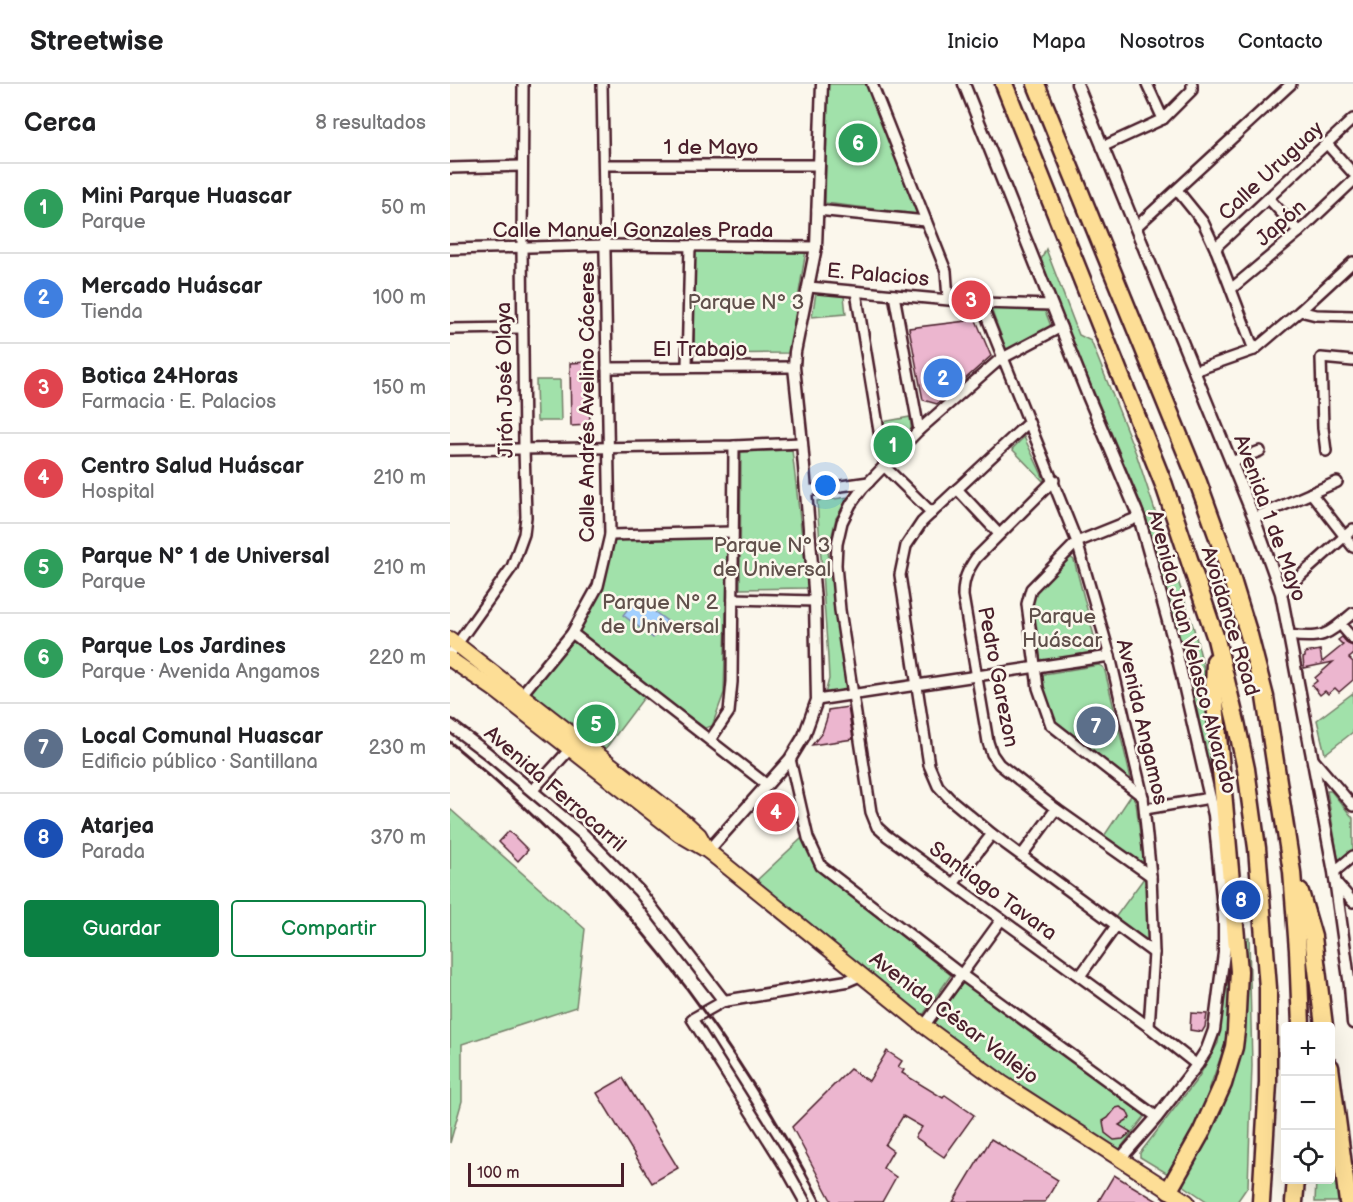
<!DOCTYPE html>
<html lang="es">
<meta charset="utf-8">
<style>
:root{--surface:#fff;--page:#f6f6f6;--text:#202124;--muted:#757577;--line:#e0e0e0;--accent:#0b8043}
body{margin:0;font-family:"Balsamiq Sans",sans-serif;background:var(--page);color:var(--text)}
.controls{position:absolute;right:18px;bottom:18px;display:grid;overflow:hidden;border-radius:6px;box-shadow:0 6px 24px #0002}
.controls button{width:54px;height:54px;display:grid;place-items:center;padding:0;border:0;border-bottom:2px solid var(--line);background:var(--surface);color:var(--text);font:30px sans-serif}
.scale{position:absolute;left:18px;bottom:15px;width:156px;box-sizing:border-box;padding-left:6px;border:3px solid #4a1f2b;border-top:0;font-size:16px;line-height:21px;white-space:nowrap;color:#4a1f2b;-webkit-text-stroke:4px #fbf7ec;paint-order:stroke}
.you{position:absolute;left:376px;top:402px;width:21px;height:21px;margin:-15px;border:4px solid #fff;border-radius:50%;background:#1a73e8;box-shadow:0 0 0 9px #1a73e833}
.badge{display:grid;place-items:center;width:39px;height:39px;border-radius:50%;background:var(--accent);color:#fff;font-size:20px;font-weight:700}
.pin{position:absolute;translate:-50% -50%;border:3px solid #fff;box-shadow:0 2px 6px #0006}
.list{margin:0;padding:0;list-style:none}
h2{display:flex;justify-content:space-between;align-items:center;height:78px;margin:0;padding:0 24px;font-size:26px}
h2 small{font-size:20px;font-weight:400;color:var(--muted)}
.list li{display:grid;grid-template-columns:39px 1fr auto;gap:18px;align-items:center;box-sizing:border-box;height:90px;padding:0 24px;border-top:2px solid var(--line)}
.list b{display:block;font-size:22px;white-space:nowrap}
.list p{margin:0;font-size:20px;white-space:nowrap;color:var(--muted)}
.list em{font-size:20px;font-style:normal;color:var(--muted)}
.actions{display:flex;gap:12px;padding:18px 24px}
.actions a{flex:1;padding:14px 0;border:2px solid var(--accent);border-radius:6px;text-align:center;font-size:21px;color:var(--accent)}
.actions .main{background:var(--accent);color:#fff}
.icon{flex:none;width:33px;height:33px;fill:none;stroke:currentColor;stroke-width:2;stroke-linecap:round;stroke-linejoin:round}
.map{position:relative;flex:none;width:903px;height:1118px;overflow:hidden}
header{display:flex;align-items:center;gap:36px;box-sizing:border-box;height:84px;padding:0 30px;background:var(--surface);border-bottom:2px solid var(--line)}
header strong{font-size:28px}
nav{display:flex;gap:33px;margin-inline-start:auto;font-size:21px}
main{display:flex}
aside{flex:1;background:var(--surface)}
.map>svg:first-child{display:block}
.green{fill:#a1e1aa;stroke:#76806a;stroke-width:1.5}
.water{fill:#a3d0fe;stroke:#7f89aa;stroke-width:1.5}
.building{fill:#ecb6cf;stroke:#4a1f2b;stroke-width:1.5}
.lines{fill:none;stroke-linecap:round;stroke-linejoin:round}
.minor-casing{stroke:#4a1f2b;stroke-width:14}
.tertiary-casing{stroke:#4a1f2b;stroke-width:15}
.primary-casing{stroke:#4a1f2b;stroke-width:18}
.motorway-casing{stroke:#4a1f2b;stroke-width:21}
.minor{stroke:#fbf7ec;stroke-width:9}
.tertiary{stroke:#fbf7ec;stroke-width:10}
.primary{stroke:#fdde96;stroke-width:14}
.motorway{stroke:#fdde96;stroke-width:16}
.rail{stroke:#4a1f2b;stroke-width:3}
.labels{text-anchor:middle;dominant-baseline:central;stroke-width:5;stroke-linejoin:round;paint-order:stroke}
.street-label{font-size:21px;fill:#4a1f2b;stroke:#fbf7ec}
.park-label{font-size:21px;fill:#60504b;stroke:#fbf7ec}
</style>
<header>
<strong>Streetwise</strong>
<nav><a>Inicio</a><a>Mapa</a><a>Nosotros</a><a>Contacto</a></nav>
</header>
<main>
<aside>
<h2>Cerca<small>8 resultados</small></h2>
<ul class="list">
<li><span class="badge" style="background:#2e9e5b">1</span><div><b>Mini Parque Huascar</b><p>Parque</p></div><em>50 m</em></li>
<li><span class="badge" style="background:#3f7fe0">2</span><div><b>Mercado Huáscar</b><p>Tienda</p></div><em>100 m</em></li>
<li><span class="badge" style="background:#e0444e">3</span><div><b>Botica 24Horas</b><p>Farmacia · E. Palacios</p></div><em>150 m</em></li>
<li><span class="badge" style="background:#e0444e">4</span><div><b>Centro Salud Huáscar</b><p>Hospital</p></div><em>210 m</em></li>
<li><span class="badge" style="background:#2e9e5b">5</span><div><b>Parque Nº 1 de Universal</b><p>Parque</p></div><em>210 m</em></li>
<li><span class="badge" style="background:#2e9e5b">6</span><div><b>Parque Los Jardines</b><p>Parque · Avenida Angamos</p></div><em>220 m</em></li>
<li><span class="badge" style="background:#5c6f8a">7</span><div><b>Local Comunal Huascar</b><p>Edificio público · Santillana</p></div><em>230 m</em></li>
<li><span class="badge" style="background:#1a4fb4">8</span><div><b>Atarjea</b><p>Parada</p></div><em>370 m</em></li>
</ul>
<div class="actions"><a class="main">Guardar</a><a>Compartir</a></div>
</aside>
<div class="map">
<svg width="903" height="1118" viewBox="0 0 903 1118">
<rect width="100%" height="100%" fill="#fbf7ec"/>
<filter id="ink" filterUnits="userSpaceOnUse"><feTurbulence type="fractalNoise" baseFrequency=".0167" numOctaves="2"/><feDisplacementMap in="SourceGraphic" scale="12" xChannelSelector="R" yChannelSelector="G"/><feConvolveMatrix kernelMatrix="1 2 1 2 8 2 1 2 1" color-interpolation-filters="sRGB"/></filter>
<g filter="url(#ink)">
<g class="green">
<polygon points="378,0 416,0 467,130 375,119"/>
<polygon points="596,165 629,251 641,257 687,372 744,545 758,601 770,703 763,703 729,556 692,422 622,256 591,176"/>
<polygon points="356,166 339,269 244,270 245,167"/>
<polygon points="366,209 394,212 396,230 362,233"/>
<polygon points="543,223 579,226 594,224 602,245 601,247 557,267 541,225"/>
<polygon points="86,296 110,296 111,337 87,337"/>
<polygon points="460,333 462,351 438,371 432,338"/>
<polygon points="574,353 594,395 593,397 562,365"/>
<polygon points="342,366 358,504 290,505 291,368"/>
<polygon points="400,413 386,434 378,468 397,606 375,610 379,595 378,574 367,417"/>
<polygon points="278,451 274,609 262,642 255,644 127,549 153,502 165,453"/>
<polygon points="620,473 624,476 648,567 588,578 580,520 585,506"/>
<polygon points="124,557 196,611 153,668 82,612 81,607 119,558"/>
<path d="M 649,581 L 653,583 L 655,587 L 681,695 L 679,698 C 656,680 629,663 608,643 C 599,635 588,600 594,590 Z"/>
<polygon points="903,609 903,648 875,670 867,636"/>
<polygon points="877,707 881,707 903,734 903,766 892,776 888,774"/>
<polygon points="682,710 686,719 694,781 654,752"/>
<polygon points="0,725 135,845 126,923 12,960 12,1017 0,1059"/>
<polygon points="352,754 368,787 501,891 473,931 470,932 305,798"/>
<polygon points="694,794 698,796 700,854 692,857 664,835"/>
<polygon points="799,853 802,981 798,1102 787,1118 758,1118 730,1099 776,1007 791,854"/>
<polygon points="780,878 780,946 750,1032 724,1089 718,1090 690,1073 690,1069 748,994 768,959"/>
<polygon points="513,897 695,1032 669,1066 564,1003 480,941"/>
<polygon points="881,1010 890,1118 865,1118 866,1096 880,1096"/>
</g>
<polygon class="water" points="186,514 217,537 203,554 173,531"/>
<g class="building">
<polygon points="523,229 541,272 487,320 473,316 459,244 516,237 515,232"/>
<polygon points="138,278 140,341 121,342 120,279"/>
<polygon points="892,553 898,560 903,562 903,571 899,574 903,578 903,596 889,608 885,604 878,610 875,607 870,611 862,601 867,597 865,594 883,578 854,584 853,574 855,573 855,569 870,566 872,578 893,561 888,556"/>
<polygon points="398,623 403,655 362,661 372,649 377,634 378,626"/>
<polygon points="657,631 662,645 632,652 631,639"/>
<polygon points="59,747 78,766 68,777 49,758"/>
<polygon points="741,929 757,930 755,943 752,948 740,946"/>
<polygon points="437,967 452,977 448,983 454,986 452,989 493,1014 495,1011 524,1031 494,1073 465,1053 472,1043 453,1032 435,1061 443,1067 433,1084 446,1093 432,1118 382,1118 342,1043 400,985 419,997"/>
<polygon points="173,994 228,1084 202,1099 147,1009"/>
<polygon points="670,1023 677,1027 680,1034 669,1041 681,1048 673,1055 664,1056 655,1049 653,1037 658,1034 666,1024"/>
<polygon points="541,1055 608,1096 595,1118 503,1118"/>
<polygon points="664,1091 709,1118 648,1118"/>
</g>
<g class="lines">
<defs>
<g id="minor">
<polyline points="422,0 496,187 498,215"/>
<polyline points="697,0 713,35"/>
<polyline points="876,59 903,89"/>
<polyline points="652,63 713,35 742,6 742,0"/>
<polyline points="154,81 369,81"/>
<polyline points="0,84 72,82"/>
<polyline points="727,106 753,138 766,166 804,266"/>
<polyline points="819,115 849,148"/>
<polyline points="367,126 476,137"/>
<polyline points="686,143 841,0"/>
<polyline points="0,165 155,161 366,163"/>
<polyline points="766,166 768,161 903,35"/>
<polyline points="359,203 531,219 602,221"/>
<polyline points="781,205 849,148 903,97"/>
<polyline points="406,208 435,383 482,429"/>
<polyline points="444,211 469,346"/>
<polyline points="531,219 627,458 660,572 693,713 701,792 704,869 699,943"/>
<polyline points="850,227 866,231 903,232"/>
<polyline points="611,243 549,276 469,346 412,405 401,420 392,438 387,460 386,481 390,526 421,728 427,743 437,752 699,943 747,981"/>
<polyline points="0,245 72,244"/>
<polyline points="237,282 240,162"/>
<polyline points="157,284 344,283"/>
<polyline points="744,287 804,266 850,227 903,178"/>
<polyline points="579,338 472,438 456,462 450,491 479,681 488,702 500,715 542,750 704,869"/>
<polyline points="0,366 284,362 352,359"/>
<polyline points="876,367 873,344 871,274 903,277"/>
<polyline points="781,378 810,367"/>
<path d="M 604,396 L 526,474 C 517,487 513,496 513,512 L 538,658 L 542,670 L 549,680 L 606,725 L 701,792"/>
<polyline points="507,405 549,450"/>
<polyline points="356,407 419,398"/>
<polyline points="861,409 903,463"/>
<polyline points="689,433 627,458 581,505 577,520 588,604 601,641 693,713"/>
<polyline points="804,434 887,398"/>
<polyline points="160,451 282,448"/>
<polyline points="831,509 903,445"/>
<polyline points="283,515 365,517"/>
<polyline points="890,540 903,555"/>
<polyline points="122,549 316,700"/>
<path d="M 839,551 C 873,556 877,551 903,529"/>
<polyline points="0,570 62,483 74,450 76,433 74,364 72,164 73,0"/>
<polyline points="68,615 122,549 148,502 160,451 152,0"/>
<polyline points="367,616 660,572"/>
<polyline points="260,656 279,628 282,598 284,362"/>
<polyline points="862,674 903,722"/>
<polyline points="340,675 358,754 371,782 512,891 707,1033"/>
<polyline points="82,707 120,665"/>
<polyline points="695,725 760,714"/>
<polyline points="572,771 606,725"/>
<polyline points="884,788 903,772"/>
<polyline points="885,797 903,818"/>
<polyline points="503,800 542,750"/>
<polyline points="630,892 666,842"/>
<polyline points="274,917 242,935 336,1084 355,1118"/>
<polyline points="474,942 551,836"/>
</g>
<g id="tertiary">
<polyline points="514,0 638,312 689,433 725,562 764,731 774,834 774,869 764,946 757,965 747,981 707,1033 671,1074"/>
<polyline points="627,0 804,434 831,509 884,788 900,902 903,939"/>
<polyline points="0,641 37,669 133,750 189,807 274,917 397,897 411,891"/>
<polyline points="258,767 340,675 354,652 367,616 365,517 352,359 344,283 345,268 366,163 372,0"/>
</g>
<g id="primary">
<polyline points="0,555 237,740 249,751 258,767"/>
<polyline points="0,575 45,606 229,750 258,767 474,942 552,999 737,1118"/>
</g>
<g id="motorway">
<polyline points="554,0 714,401 766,555 786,638 796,685 807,764 818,904 818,999 811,1118"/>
<polyline points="586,0 748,398 775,473 799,551 815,613 842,788 848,866 851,942"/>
<polyline points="850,808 863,853 874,942"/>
<polyline points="880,983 898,1118"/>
<polyline points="719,1106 751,1049 773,1000 784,963 786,947 789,887 764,607 765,577"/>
<polyline points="844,1118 846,1096"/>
</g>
</defs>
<use href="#minor" class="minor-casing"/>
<use href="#tertiary" class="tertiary-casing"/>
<use href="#primary" class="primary-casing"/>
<use href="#motorway" class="motorway-casing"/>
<use href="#minor" class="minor"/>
<use href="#tertiary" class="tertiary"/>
<use href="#primary" class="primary"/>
<use href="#motorway" class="motorway"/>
<path class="rail" d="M 0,658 C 159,790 275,935 371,1118"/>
</g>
</g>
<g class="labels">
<g class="street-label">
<text x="261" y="63">1 de Mayo</text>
<text transform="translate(821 87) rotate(-43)">Calle Uruguay</text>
<text transform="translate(831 139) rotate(-41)">Japón</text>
<text x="183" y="146">Calle Manuel Gonzales Prada</text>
<text transform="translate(428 191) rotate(5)">E. Palacios</text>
<text x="250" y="265">El Trabajo</text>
<text transform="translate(55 296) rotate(-91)">Jirón José Olaya</text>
<text transform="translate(137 318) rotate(-90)">Calle Andrés Avelino Cáceres</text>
<text transform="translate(820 434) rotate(70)">Avenida 1 de Mayo</text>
<text transform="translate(780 537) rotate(73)">Avoidance Road</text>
<text transform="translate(742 568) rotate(75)">Avenida Juan Velasco Alvarado</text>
<text transform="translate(548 593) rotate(79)">Pedro Garezon</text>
<text transform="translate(692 638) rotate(77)">Avenida Angamos</text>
<text transform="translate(105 705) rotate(41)">Avenida Ferrocarril</text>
<text transform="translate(543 807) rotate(36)">Santiago Tavara</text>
<text transform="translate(504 934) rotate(37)">Avenida César Vallejo</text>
</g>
<g class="park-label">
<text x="296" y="218">Parque Nº 3</text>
<text x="322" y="461">Parque Nº 3<tspan x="322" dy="24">de Universal</tspan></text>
<text x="210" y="518">Parque Nº 2<tspan x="210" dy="24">de Universal</tspan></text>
<text x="612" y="532">Parque<tspan x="612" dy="24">Huáscar</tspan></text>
</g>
</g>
</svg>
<div class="controls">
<button>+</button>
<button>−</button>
<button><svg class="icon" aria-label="locate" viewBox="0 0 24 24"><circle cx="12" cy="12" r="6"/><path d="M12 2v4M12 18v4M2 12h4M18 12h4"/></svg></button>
</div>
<div class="scale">100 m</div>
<div class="you"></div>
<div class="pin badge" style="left:443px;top:361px;background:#2e9e5b">1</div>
<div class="pin badge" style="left:493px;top:294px;background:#3f7fe0">2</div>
<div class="pin badge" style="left:521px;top:216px;background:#e0444e">3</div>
<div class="pin badge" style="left:326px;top:728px;background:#e0444e">4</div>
<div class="pin badge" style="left:146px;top:640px;background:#2e9e5b">5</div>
<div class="pin badge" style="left:408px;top:59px;background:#2e9e5b">6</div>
<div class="pin badge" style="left:646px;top:642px;background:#5c6f8a">7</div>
<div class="pin badge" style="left:791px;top:816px;background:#1a4fb4">8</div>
</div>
</main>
